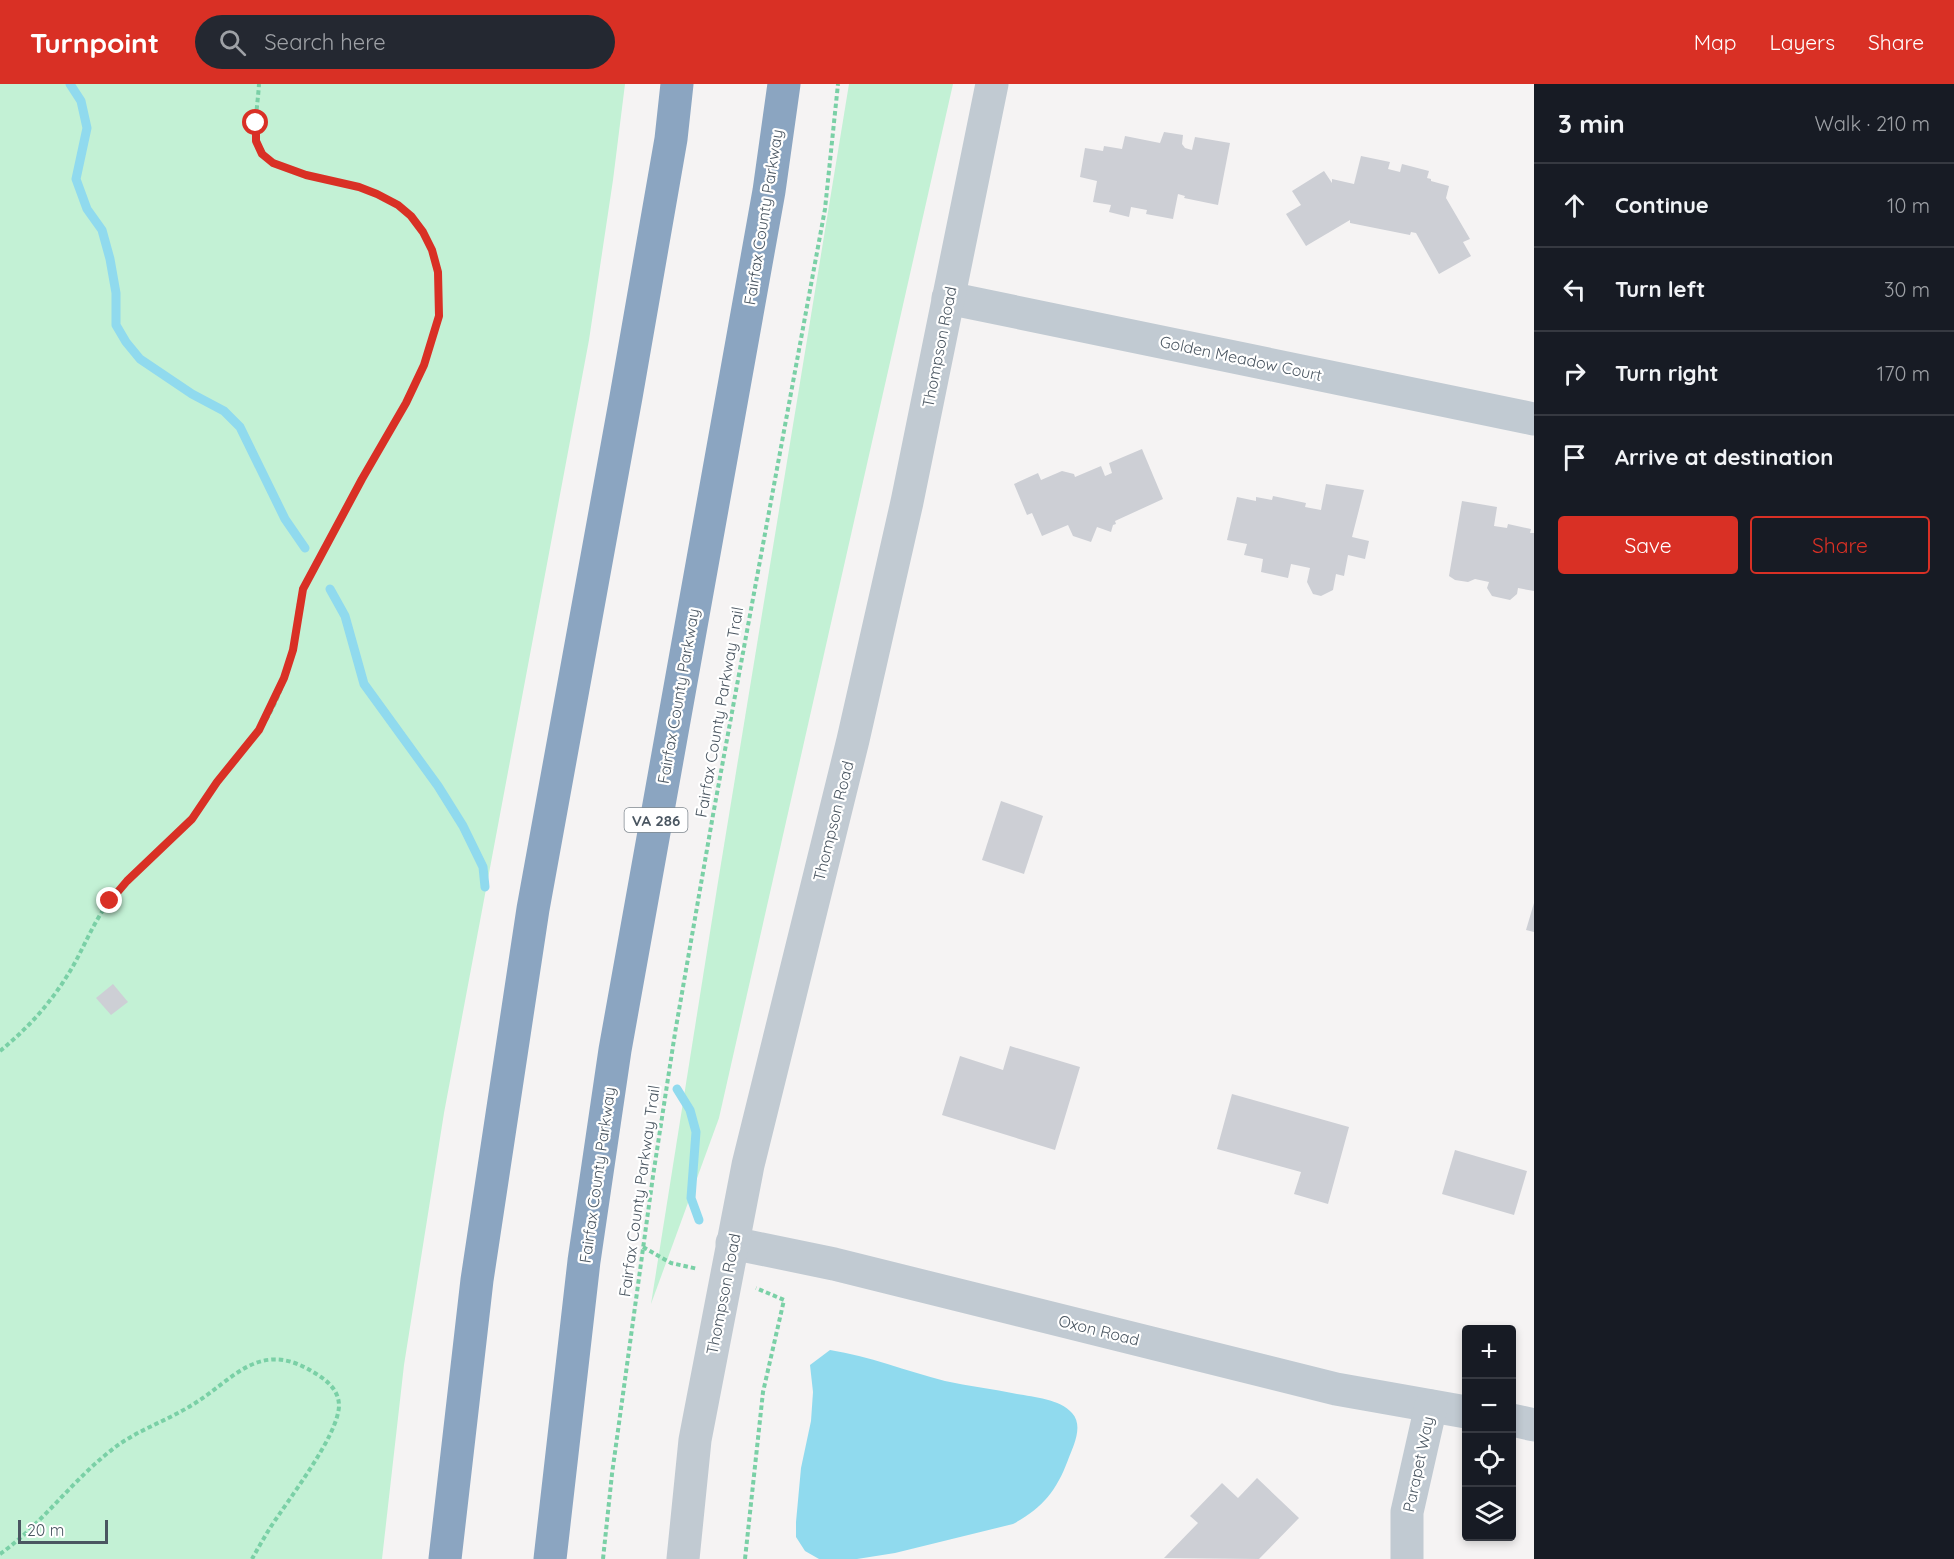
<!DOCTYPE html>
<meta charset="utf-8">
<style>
:root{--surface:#171b24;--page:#242831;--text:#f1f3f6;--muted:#9ea1a6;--line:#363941;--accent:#d93025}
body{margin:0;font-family:Quicksand,sans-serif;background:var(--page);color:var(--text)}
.controls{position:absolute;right:18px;bottom:18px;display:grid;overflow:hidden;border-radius:6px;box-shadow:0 3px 9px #0003}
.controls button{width:54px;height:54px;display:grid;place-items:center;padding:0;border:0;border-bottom:2px solid var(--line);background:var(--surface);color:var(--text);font:30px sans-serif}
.scale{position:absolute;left:18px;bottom:15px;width:90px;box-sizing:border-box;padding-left:6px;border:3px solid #4a5661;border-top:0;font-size:16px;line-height:21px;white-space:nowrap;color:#4a5661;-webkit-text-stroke:4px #fff;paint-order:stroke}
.stop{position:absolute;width:18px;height:18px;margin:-14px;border:4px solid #d93025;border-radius:50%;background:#fff}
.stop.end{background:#d93025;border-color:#fff;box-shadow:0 2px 6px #0008}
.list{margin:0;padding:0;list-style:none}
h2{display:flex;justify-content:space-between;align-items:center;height:78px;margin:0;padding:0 24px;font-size:26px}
h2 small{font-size:20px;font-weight:400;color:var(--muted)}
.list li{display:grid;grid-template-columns:39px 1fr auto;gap:18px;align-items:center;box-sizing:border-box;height:84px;padding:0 24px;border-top:2px solid var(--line)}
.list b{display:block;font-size:22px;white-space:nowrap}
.list em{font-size:20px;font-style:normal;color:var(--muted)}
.actions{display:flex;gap:12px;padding:18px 24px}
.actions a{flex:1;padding:14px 0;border:2px solid var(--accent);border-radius:6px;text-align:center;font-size:21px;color:var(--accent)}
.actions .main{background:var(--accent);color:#fff}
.icon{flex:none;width:33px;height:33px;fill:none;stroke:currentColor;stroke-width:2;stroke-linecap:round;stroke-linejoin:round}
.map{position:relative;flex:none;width:1534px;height:1475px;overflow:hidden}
header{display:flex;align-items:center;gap:36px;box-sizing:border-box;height:84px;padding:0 30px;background:var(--accent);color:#fff}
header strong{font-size:28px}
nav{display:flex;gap:33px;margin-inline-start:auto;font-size:21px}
.search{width:420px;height:54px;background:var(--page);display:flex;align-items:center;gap:15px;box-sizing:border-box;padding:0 21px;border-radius:33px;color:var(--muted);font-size:22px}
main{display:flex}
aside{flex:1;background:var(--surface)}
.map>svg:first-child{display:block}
.green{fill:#c3f1d5}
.water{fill:#90daee}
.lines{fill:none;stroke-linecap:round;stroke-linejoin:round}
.stream{stroke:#90daee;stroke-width:9}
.building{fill:#cdcfd5}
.path{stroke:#7ad0a6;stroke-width:4;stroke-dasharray:4.5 3;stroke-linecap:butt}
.minor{stroke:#c1cad2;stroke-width:33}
.highway{stroke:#8ba5c1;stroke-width:33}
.route{stroke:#d93025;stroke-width:8}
.labels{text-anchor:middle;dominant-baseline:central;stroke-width:4.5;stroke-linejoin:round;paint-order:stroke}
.shield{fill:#fff;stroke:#808990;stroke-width:1.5}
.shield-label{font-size:15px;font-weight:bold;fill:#4a5661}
.street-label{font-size:16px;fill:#4a5661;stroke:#fff}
</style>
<header>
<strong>Turnpoint</strong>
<div class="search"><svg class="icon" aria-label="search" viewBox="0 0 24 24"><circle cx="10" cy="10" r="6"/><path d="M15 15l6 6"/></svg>Search here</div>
<nav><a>Map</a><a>Layers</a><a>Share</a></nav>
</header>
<main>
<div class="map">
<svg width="1534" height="1475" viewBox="0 0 1534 1475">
<rect width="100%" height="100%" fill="#f5f3f3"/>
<g class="green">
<polygon points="0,0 625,0 613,96 589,256 444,1029 404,1281 382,1475 0,1475"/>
<polygon points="849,0 953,0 719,1034 651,1220 718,798"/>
</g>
<path class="water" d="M 830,1266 C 869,1272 906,1287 945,1297 C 968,1302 993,1305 1017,1310 C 1034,1313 1060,1315 1072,1329 C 1084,1342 1073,1363 1068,1376 C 1056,1408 1042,1424 1013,1440 L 895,1469 L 857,1475 L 819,1475 L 805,1467 L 796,1453 L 796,1438 L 801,1384 L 811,1337 L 813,1308 L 810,1281 Z"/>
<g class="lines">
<g class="stream">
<polyline points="70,0 81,17 87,44 76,95 87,125 102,146 110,175 116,209 116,241 126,258 140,275 192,310 224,327 240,343 285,435 305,464"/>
<polyline points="330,505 345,532 364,600 438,702 463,742 483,783 485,803"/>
<polyline points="677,1005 690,1026 696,1048 691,1114 699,1136"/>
</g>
</g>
<g class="building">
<polygon points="1164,48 1183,51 1182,60 1185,64 1192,66 1195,53 1230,59 1218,121 1184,114 1185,112 1178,110 1173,135 1146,130 1147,126 1131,123 1129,133 1109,128 1111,121 1093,118 1097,97 1080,93 1085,64 1103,67 1104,62 1122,65 1125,52 1160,59"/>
<polygon points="1361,72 1390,78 1388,85 1400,88 1402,80 1429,87 1427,94 1431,95 1431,97 1449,102 1446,114 1470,155 1463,158 1471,172 1439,190 1416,149 1411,148 1410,151 1350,139 1350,136 1306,162 1286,130 1301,121 1292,107 1324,87 1332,99 1332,95 1354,100"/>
<polygon points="1142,365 1163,415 1115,437 1116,440 1113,441 1111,448 1097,443 1091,458 1073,452 1068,441 1042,452 1032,429 1027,431 1014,400 1038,389 1041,396 1062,387 1074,390 1075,393 1101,382 1105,392 1112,389 1109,379"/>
<polygon points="1326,400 1364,406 1352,453 1369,457 1365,475 1348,471 1344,492 1336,490 1333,506 1321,512 1313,510 1307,498 1310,484 1291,480 1288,494 1261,488 1263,475 1244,471 1247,460 1227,456 1237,413 1256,417 1256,413 1272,416 1273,412 1306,419 1305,423 1321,426"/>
<polygon points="1462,417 1497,423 1494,442 1507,444 1508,440 1531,445 1530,449 1534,449 1534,507 1518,504 1517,510 1510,516 1492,512 1487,504 1489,498 1475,495 1468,498 1455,496 1449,492"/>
<polygon points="1001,717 1043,732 1024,790 982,776"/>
<polygon points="1534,819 1534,848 1526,846"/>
<polygon points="113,900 128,918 111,931 96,914"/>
<polygon points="1010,962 1080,983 1055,1066 942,1031 960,972 1003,986"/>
<polygon points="1232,1010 1349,1043 1328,1120 1294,1110 1301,1088 1217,1065"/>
<polygon points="1455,1066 1527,1087 1514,1131 1442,1110"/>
<polygon points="1257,1394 1299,1434 1259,1475 1164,1474 1198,1439 1190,1432 1222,1399 1238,1414"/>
</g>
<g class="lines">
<g class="path">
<path d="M 0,967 C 26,946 49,921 67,892 C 82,869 91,842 108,819 C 128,792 156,772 179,748 C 197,730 205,713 219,695 C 232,679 247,664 259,647 C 275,624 287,593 293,565 C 297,546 296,523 303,504 C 309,489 320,474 328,460 C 339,439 349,417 361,396 C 400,328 459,252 433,169 C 413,104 340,101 286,84 C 245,68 257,36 259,0"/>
<polyline points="643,1163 671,1179 698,1185"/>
<path d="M 0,1470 C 42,1440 69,1400 109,1368 C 134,1347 165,1338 192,1321 C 232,1297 257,1257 308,1285 C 322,1293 339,1303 339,1322 C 338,1352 288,1416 270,1444 C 264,1454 258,1464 252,1475"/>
<polyline points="603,1475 612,1390 653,1092 675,949 713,731 825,125 838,0"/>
<polyline points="745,1475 763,1308 784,1216 756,1204"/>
</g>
<g class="minor">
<polyline points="948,214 1534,335"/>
<polyline points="732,1159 834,1180 1336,1305 1466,1328"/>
<polyline points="1512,1336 1534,1341"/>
<polyline points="683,1475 695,1356 748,1081 853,656 907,418 992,0"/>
<polyline points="1407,1475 1407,1428 1431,1322"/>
</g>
<g class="highway">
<polyline points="445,1475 477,1196 533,825 626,313 671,55 677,0"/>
<polyline points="550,1475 584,1177 615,966 769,107 784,0"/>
</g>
</g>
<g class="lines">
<polyline class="route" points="110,817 127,797 192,735 217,698 259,646 284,594 293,566 303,505 362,395 406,319 424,281 439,232 438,188 432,166 423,148 411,132 398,121 377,110 359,103 306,91 273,79 262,70 256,57 256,39"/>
</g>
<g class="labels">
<rect class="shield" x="624.5" y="724" width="63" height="24" rx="4.5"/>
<g class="shield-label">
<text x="656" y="736">VA 286</text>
</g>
<g class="street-label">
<text transform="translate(763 133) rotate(-81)">Fairfax County Parkway</text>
<text transform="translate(939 263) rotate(-79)">Thompson Road</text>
<text transform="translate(1241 274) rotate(12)">Golden Meadow Court</text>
<text transform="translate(678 612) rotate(-80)">Fairfax County Parkway</text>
<text transform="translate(719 628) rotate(-80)">Fairfax County Parkway Trail</text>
<text transform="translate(833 737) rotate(-76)">Thompson Road</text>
<text transform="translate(597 1091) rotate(-82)">Fairfax County Parkway</text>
<text transform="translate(639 1107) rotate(-82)">Fairfax County Parkway Trail</text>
<text transform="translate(723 1210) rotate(-79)">Thompson Road</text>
<text transform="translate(1099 1246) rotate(14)">Oxon Road</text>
<text transform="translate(1418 1380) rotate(-78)">Parapet Way</text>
</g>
</g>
</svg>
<div class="controls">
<button>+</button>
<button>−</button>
<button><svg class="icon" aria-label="locate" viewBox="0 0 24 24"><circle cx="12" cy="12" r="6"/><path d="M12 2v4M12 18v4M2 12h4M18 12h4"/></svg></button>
<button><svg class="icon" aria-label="layers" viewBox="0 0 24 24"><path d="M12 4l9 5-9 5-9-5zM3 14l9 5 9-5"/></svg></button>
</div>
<div class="scale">20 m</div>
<div class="stop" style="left:256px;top:39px"></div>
<div class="stop end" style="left:110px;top:817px"></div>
</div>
<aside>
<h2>3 min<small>Walk · 210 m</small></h2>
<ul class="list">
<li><svg class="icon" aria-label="ahead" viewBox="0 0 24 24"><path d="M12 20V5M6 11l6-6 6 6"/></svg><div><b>Continue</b></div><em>10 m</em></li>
<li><svg class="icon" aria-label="left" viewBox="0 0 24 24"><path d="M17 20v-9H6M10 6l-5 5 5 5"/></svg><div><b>Turn left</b></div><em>30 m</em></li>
<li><svg class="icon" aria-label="right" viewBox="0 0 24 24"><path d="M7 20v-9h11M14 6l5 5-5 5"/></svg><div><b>Turn right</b></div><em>170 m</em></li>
<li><svg class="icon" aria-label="arrive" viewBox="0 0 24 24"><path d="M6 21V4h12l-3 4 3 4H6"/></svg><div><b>Arrive at destination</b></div></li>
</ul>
<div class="actions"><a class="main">Save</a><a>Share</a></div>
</aside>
</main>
